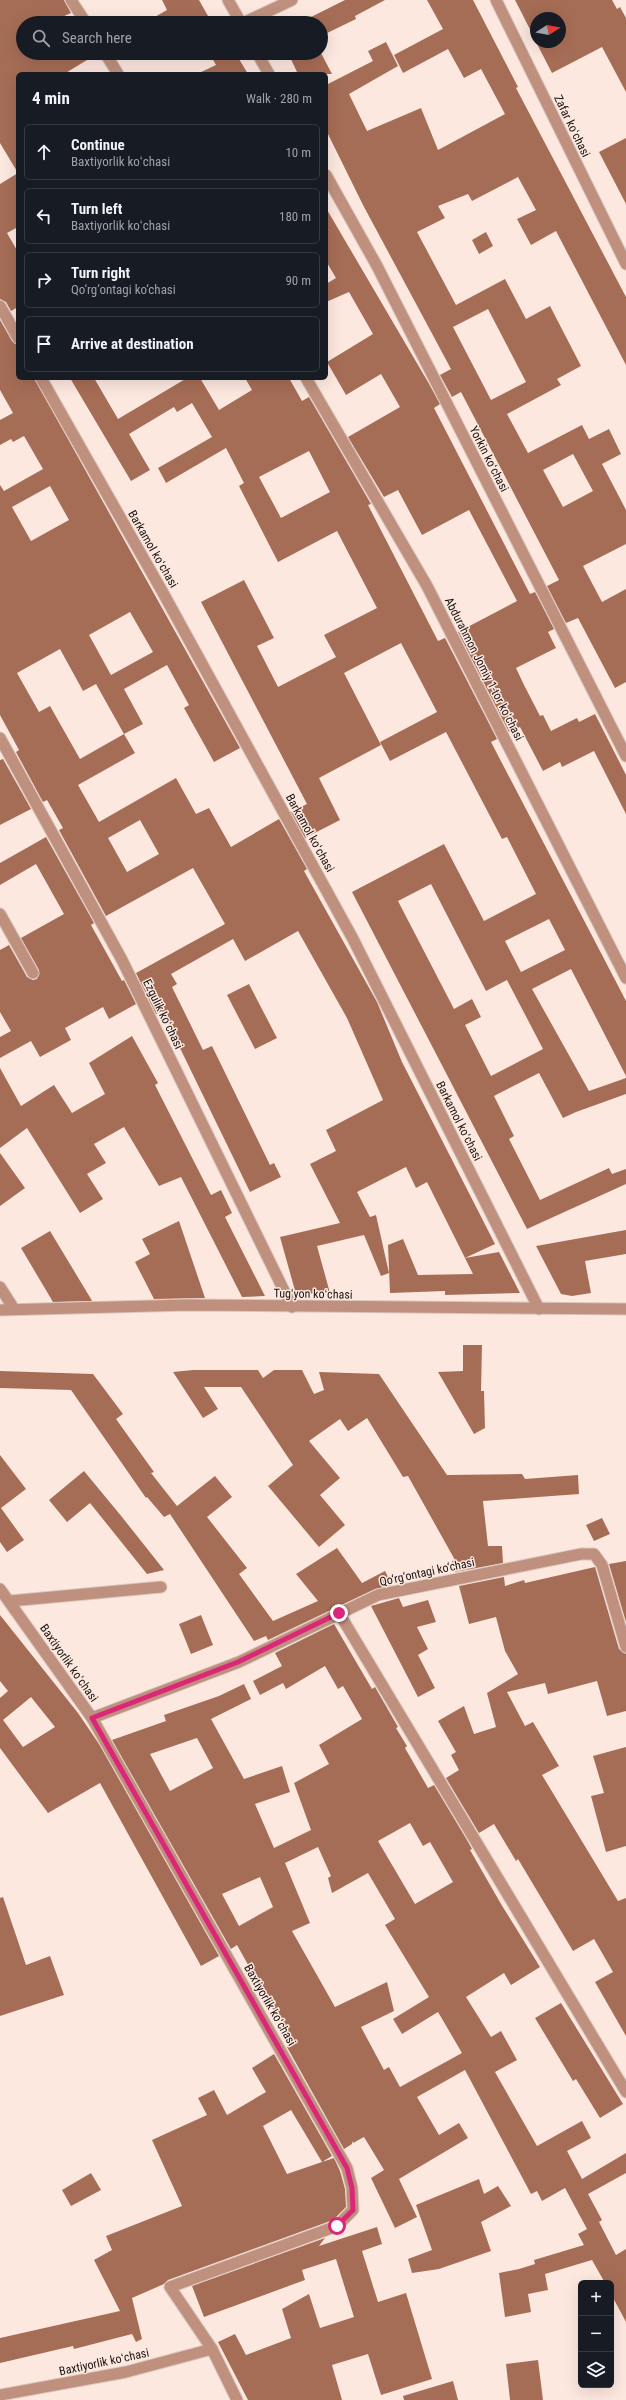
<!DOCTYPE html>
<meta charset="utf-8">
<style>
:root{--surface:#171b24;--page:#20242c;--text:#f1f3f6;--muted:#9ea1a6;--line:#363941}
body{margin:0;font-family:"Roboto Condensed",sans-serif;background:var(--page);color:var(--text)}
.controls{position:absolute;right:12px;bottom:12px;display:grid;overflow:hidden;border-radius:6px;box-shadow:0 4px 16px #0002}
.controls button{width:36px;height:36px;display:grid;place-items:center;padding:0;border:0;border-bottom:1px solid var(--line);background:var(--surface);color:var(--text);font:20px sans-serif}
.compass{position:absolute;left:530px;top:12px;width:36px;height:36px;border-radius:50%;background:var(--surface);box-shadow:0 4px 16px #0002;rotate:79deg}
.stop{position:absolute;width:12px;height:12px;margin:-9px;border:3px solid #db2777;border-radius:50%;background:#fff}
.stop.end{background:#db2777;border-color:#fff;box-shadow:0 1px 4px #0008}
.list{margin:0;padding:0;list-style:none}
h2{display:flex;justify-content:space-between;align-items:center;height:52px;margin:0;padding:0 16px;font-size:17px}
h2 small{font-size:13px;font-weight:400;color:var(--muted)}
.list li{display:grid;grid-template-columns:26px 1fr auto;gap:12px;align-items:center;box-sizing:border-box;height:56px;margin:0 8px 8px;padding:0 8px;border:1px solid var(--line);border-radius:6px}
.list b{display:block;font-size:15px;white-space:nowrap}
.list p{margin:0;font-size:13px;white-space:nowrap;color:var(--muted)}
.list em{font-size:13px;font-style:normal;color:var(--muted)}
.icon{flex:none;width:22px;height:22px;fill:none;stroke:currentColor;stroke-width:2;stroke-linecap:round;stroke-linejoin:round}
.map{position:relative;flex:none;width:626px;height:2400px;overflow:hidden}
.search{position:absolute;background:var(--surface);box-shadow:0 4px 16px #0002;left:16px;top:16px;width:312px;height:44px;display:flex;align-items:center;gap:10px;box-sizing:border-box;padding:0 14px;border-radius:22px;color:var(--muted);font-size:15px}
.panel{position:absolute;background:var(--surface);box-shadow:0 4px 16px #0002;left:16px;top:72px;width:312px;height:308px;border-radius:6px}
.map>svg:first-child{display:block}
.building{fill:#a66d56;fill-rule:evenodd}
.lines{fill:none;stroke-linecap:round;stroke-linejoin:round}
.minor-casing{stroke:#d9c6bf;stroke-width:13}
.minor{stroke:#bf907d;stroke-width:11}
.route{stroke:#db2777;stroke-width:5}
.labels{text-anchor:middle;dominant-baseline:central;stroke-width:3;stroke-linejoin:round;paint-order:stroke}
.street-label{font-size:12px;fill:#191310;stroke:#fde8e0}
</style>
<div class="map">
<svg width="626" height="2400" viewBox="0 0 626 2400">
<rect width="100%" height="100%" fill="#fde8e0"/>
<g class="building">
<polygon points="0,0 64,0 71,13 62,17 66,23 23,23 23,53 83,53 87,60 64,74 18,74 18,227 7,233 18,252 18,307 11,311 6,302 0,299 0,184 18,173 0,143"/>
<polygon points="162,0 199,0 212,23 144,23 167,10"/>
<polygon points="345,0 385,0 355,16 356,19 321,36 321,23 299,23"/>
<path d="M 427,0 L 473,0 L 518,87 L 516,88 L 626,297 L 626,365 L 556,231 L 531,245 L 517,219 L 536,210 L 518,177 L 472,201 L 468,194 L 438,206 L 445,218 L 417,232 L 456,305 L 505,279 L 526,319 L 550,306 L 581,366 L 557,379 L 561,385 L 507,414 L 528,453 L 582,425 L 589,439 L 609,429 L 621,454 L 602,464 L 626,510 L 626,544 L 583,566 L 602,602 L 626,589 L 626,682 L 615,688 L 578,618 L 566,623 L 547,586 L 559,580 L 461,392 L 452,397 L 440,375 L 451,369 L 363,205 L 326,130 L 326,85 L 373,61 L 368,51 L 386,42 L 398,66 L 349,94 L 367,131 L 421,108 L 438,150 L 505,114 L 481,69 L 464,78 L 448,49 L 403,73 L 394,55 L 443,29 ZM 488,309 L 526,382 L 491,400 L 453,327 ZM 573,454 L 593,491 L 563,507 L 543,470 Z"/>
<polygon points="515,0 612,0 617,9 620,7 626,18 626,92 602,47 552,73 536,42 560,42 560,18 536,18 536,41"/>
<polygon points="209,53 230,53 232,57 236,54 248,74 197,74 216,65"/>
<polygon points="288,53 321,53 332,74 298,74"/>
<polygon points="626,138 626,204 599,152"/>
<polygon points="326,208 428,382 440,404 434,408 530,594 535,592 554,629 548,632 556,648 516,668 524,685 540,716 543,715 551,731 577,718 579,722 595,714 626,775 626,814 594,751 562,767 560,762 543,771 520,727 509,732 458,632 517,601 469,510 422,535 398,490 384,497 348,437 400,407 381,374 346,395 327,362 373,334 349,292 326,302 326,284 336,278 326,261"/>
<polygon points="486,232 493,246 479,254 472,240"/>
<path d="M 0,320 L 12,341 L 18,346 L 18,378 L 34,378 L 240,748 L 214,762 L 184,708 L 189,705 L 167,665 L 124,689 L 143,724 L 124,734 L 135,753 L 78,785 L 99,822 L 176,778 L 196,814 L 209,808 L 231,847 L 279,819 L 307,869 L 304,871 L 377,1002 L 402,1062 L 495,1244 L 465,1258 L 427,1182 L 416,1188 L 406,1167 L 357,1192 L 370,1217 L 376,1215 L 389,1273 L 381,1276 L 364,1235 L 317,1246 L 330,1293 L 296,1294 L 280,1237 L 340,1223 L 310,1164 L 336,1151 L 326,1130 L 383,1100 L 347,1018 L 298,931 L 245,961 L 233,939 L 171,974 L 177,984 L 172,987 L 203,1050 L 212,1046 L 270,1165 L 274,1163 L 281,1177 L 250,1192 L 162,1011 L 156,1014 L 136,973 L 225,924 L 193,868 L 106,916 L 59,830 L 63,828 L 47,800 L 43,802 L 16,752 L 19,750 L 0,715 L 0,485 L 4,491 L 43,469 L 24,436 L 13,442 L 11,439 L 0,445 L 0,420 L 13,413 L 0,390 ZM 50,486 L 69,520 L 31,541 L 12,507 ZM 130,612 L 153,652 L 111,675 L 89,635 ZM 60,649 L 83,691 L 96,684 L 124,734 L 80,759 L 50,706 L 39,712 L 17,673 ZM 140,820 L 159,854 L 127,872 L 108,838 Z"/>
<path d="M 70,378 L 94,378 L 118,419 L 187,378 L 200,378 L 219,410 L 252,390 L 245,378 L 289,378 L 302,401 L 309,397 L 371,504 L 368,505 L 438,641 L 445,638 L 497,739 L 491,742 L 626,1001 L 626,1076 L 571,969 L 532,989 L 589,1091 L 626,1078 L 626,1094 L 576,1112 L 563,1118 L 539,1073 L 494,1096 L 514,1136 L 509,1139 L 540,1200 L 609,1168 L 612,1174 L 626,1169 L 626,1184 L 527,1229 L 352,892 L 444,844 L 484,921 L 536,894 L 507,837 L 502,839 L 446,732 L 390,761 L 380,742 L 437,712 L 401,643 L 344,673 L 381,745 L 319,778 L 340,820 L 305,838 L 291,812 L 307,804 L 201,602 L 244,580 L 274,638 L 257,646 L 278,687 L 336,657 L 324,635 L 377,608 L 337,531 L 278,562 L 239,486 L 244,483 L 226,448 L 166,483 L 158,468 L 212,437 L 192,403 L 177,412 L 174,407 L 129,434 L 150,470 L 131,481 ZM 309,451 L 330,492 L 281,518 L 259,477 ZM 431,884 L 486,991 L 507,980 L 543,1049 L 491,1076 L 465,1025 L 481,1017 L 472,999 L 454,1009 L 398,901 ZM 549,919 L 565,950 L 521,972 L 505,941 Z"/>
<polygon points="3,759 31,809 0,825 0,760"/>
<polygon points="46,837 94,923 91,925 122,981 124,980 138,1008 136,1004 109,1019 103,1007 65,1028 71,1040 40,1057 31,1041 0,1058 0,1037 11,1031 0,1012 0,950 9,945 27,977 33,980 37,979 39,970 21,938 64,914 36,864 0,885 0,863"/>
<polygon points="249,984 277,1038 255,1049 227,995"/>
<polygon points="132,1036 158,1083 155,1085 211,1195 221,1190 232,1213 225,1217 265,1296 242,1297 181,1177 159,1186 124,1127 94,1144 106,1163 87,1174 103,1199 80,1213 27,1128 0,1148 0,1068 21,1106 54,1085 72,1113 105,1094 89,1063"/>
<polygon points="0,1153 25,1188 0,1206"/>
<polygon points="179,1221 205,1298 154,1299 135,1262 150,1254 142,1239"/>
<polygon points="626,1230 626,1254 585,1261 591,1293 572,1296 561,1294 536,1246"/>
<polygon points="50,1231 91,1299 92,1301 53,1302 21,1248"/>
<polygon points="403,1239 418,1275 473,1274 465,1258 499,1252 520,1293 445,1295 445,1291 390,1293 388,1245"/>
<polygon points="463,1345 482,1345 481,1391 484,1391 485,1428 474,1434 438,1372 463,1371"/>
<polygon points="193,1370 258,1370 263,1378 274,1370 302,1370 314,1394 324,1390 319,1372 379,1374 447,1475 522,1474 525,1479 578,1475 579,1494 483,1501 488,1546 502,1546 503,1563 455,1572 452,1561 455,1560 408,1476 403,1477 367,1418 348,1431 340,1419 309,1441 340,1478 320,1495 345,1525 319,1547 268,1486 293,1465 241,1387 204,1387 218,1409 203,1418 173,1372"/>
<polygon points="0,1371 93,1374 123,1414 116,1419 154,1472 151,1473 177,1506 215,1476 232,1497 207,1517 247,1568 239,1574 273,1621 318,1601 296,1574 337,1548 362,1583 385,1571 392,1585 375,1589 268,1640 266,1636 254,1641 170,1514 164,1517 147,1497 146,1498 71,1390 0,1388"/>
<polygon points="0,1455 26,1489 1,1508 24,1540 7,1552 0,1542"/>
<polygon points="84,1471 122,1517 164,1570 147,1574 90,1503 67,1522 49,1500"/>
<polygon points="602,1518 610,1534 594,1541 586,1525"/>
<polygon points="626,1561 626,1622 609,1564"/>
<polygon points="595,1567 619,1649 626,1654 626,1711 607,1716 597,1681 548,1694 545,1683 507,1692 525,1726 533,1722 559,1766 542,1775 618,1901 626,1898 626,2036 595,1982 613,1972 594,1939 573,1951 518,1859 516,1861 494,1824 479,1833 446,1778 459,1770 451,1755 456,1752 438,1721 464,1706 474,1734 496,1727 487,1693 518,1674 505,1651 496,1617 469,1624 459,1586 504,1577 505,1586 524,1580 525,1583"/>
<polygon points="399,1598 403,1607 428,1600 436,1622 417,1627 428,1649 418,1655 435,1688 418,1697 371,1606"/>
<path d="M 0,1615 L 78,1713 L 99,1744 L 219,1956 L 201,1966 L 100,1783 L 48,1813 L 0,1748 L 0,1698 L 8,1691 L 0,1681 ZM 31,1697 L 55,1727 L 23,1747 L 3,1720 Z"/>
<polygon points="201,1615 213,1645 191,1654 179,1624"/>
<path d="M 334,1624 L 372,1689 L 375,1687 L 386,1706 L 398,1727 L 396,1728 L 407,1746 L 405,1748 L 428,1788 L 434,1785 L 467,1840 L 472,1849 L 470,1850 L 501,1904 L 540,1967 L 511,1985 L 504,1973 L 466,1997 L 491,2037 L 501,2031 L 517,2060 L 495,2072 L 537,2146 L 582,2121 L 591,2138 L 567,2151 L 582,2179 L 626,2153 L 626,2173 L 588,2194 L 602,2220 L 599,2222 L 616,2255 L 626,2249 L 626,2322 L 611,2294 L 611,2283 L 605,2283 L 592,2260 L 545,2274 L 548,2290 L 528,2294 L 531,2312 L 505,2317 L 499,2273 L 519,2269 L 535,2264 L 534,2260 L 584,2245 L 578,2234 L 587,2229 L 565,2188 L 542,2201 L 537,2191 L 531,2194 L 465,2070 L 417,2097 L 439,2135 L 459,2123 L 468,2138 L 399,2179 L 417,2217 L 395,2228 L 371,2178 L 384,2170 L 364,2137 L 353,2143 L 352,2141 L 352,2144 L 344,2149 L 287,2047 L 294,2043 L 277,2011 L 275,2013 L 237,1945 L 231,1949 L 112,1740 L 166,1721 L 164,1715 L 219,1696 L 244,1684 L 251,1699 L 211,1719 L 244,1779 L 282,1766 L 290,1792 L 255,1804 L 274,1848 L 311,1830 L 294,1783 L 329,1764 L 319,1745 L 362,1719 L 343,1686 L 338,1689 L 325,1666 L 286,1689 L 283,1683 L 260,1695 L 253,1681 L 282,1666 L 275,1653 ZM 197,1738 L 213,1768 L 170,1791 L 150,1754 ZM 410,1823 L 423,1846 L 430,1842 L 453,1882 L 415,1904 L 378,1841 ZM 318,1847 L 331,1876 L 328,1878 L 332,1893 L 368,1873 L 395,1919 L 385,1925 L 429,1997 L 393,2019 L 402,2034 L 438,2012 L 462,2053 L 400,2087 L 389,2067 L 384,2070 L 361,2027 L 394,2011 L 387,1982 L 335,2007 L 292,1931 L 310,1923 L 285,1863 ZM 260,1877 L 273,1907 L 239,1926 L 222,1894 Z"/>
<polygon points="626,1747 626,1846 606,1852 591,1796 604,1793 593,1756"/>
<polygon points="3,1897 26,1965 50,1956 64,1995 0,2016 0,1898"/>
<polygon points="561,2003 623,2104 600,2118 576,2079 573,2081 535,2018"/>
<path d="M 274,2054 L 332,2156 L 322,2162 L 334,2158 L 340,2171 L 345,2189 L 346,2207 L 333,2220 L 168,2280 L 164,2284 L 132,2298 L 142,2339 L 136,2342 L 132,2334 L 74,2349 L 73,2346 L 0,2363 L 0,2338 L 120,2311 L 94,2260 L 112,2250 L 106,2236 L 182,2206 L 152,2140 L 207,2115 L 198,2098 L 214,2090 L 227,2115 L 266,2092 L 252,2068 ZM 291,2110 L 322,2162 L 287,2174 L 263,2126 Z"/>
<polygon points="91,2173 101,2190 71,2206 62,2190"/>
<polygon points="479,2179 484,2194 498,2186 511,2206 481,2222 491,2251 439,2269 412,2273 408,2259 432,2250 416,2205"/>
<polygon points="377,2227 382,2244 362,2251 378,2302 406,2293 432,2379 381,2395 368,2354 332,2365 342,2400 248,2400 218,2342 235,2334 246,2355 291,2338 282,2309 309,2294 320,2328 354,2317 336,2259 302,2270 305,2280 204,2317 192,2286 325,2238 319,2246"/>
<polygon points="538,2360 543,2400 510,2400 506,2364"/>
<polygon points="453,2381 458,2400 404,2400 403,2396"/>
</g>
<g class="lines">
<defs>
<g id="minor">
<polyline points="71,0 86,23"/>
<polyline points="228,0 241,23"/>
<polyline points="496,0 626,264"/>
<polyline points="243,23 292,0"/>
<polyline points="105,53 118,74"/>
<polyline points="257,53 269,74"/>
<polyline points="326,175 377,266 626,756"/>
<polyline points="0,306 18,338"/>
<polyline points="41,378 162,591 353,939 539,1309"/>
<polyline points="306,378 427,586 626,978"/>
<polyline points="0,738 122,960 292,1307"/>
<polyline points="0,914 33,973"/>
<polyline points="0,1287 14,1309"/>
<polyline points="0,1310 188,1305 626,1309"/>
<polyline points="0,1589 92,1718 347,2168 352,2188 353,2210 337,2226 170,2287 212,2349 237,2400"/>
<polyline points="10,1601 161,1587"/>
<polyline points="339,1613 626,2092"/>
<polyline points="92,1718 239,1662 378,1595 581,1554 594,1554 602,1565 626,1647"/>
<polyline points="0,2395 126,2372 212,2349"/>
</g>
</defs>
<use href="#minor" class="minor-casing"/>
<use href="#minor" class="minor"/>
</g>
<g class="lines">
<polyline class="route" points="337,2226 353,2210 352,2188 347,2168 92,1718 238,1662 339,1613"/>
</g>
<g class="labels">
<g class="street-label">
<text transform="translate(572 126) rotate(64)">Zafar koʻchasi</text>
<text transform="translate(489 459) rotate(63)">Yorkin koʻchasi</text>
<text transform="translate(153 549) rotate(60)">Barkamol koʻchasi</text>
<text transform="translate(484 669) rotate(63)">Abdurahmon Jomiy 1-tor koʻchasi</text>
<text transform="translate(310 833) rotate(61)">Barkamol koʻchasi</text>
<text transform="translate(163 1014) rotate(64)">Ezgulik koʻchasi</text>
<text transform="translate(459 1121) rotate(63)">Barkamol koʻchasi</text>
<text transform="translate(313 1294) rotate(1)">Tugʻyon koʻchasi</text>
<text transform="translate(427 1572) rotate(-12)">Qo‘rg‘ontagi ko‘chasi</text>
<text transform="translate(69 1663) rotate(55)">Baxtiyorlik koʻchasi</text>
<text transform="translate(270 2005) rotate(60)">Baxtiyorlik koʻchasi</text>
<text transform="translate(104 2362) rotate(-12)">Baxtiyorlik koʻchasi</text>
</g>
</g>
</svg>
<div class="controls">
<button>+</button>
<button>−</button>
<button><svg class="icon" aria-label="layers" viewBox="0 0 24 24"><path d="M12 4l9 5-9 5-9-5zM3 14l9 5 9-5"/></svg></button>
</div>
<svg class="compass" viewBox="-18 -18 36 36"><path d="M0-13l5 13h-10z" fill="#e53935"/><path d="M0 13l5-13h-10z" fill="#9ea1a6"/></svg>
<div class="stop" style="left:337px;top:2226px"></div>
<div class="stop end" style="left:339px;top:1613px"></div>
<div class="search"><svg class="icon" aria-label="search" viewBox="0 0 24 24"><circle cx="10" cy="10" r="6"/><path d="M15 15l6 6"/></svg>Search here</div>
<section class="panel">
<h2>4 min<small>Walk · 280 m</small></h2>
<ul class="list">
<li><svg class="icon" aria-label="ahead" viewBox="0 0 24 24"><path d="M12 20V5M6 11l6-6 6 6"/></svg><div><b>Continue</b><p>Baxtiyorlik koʻchasi</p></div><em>10 m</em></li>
<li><svg class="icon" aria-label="left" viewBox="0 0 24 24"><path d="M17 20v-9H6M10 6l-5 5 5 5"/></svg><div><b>Turn left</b><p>Baxtiyorlik koʻchasi</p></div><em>180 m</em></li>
<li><svg class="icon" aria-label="right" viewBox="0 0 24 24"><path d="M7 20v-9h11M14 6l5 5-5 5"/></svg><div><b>Turn right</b><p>Qo‘rg‘ontagi ko‘chasi</p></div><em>90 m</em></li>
<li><svg class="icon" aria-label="arrive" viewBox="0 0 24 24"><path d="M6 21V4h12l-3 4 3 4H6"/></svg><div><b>Arrive at destination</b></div></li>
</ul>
</section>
</div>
